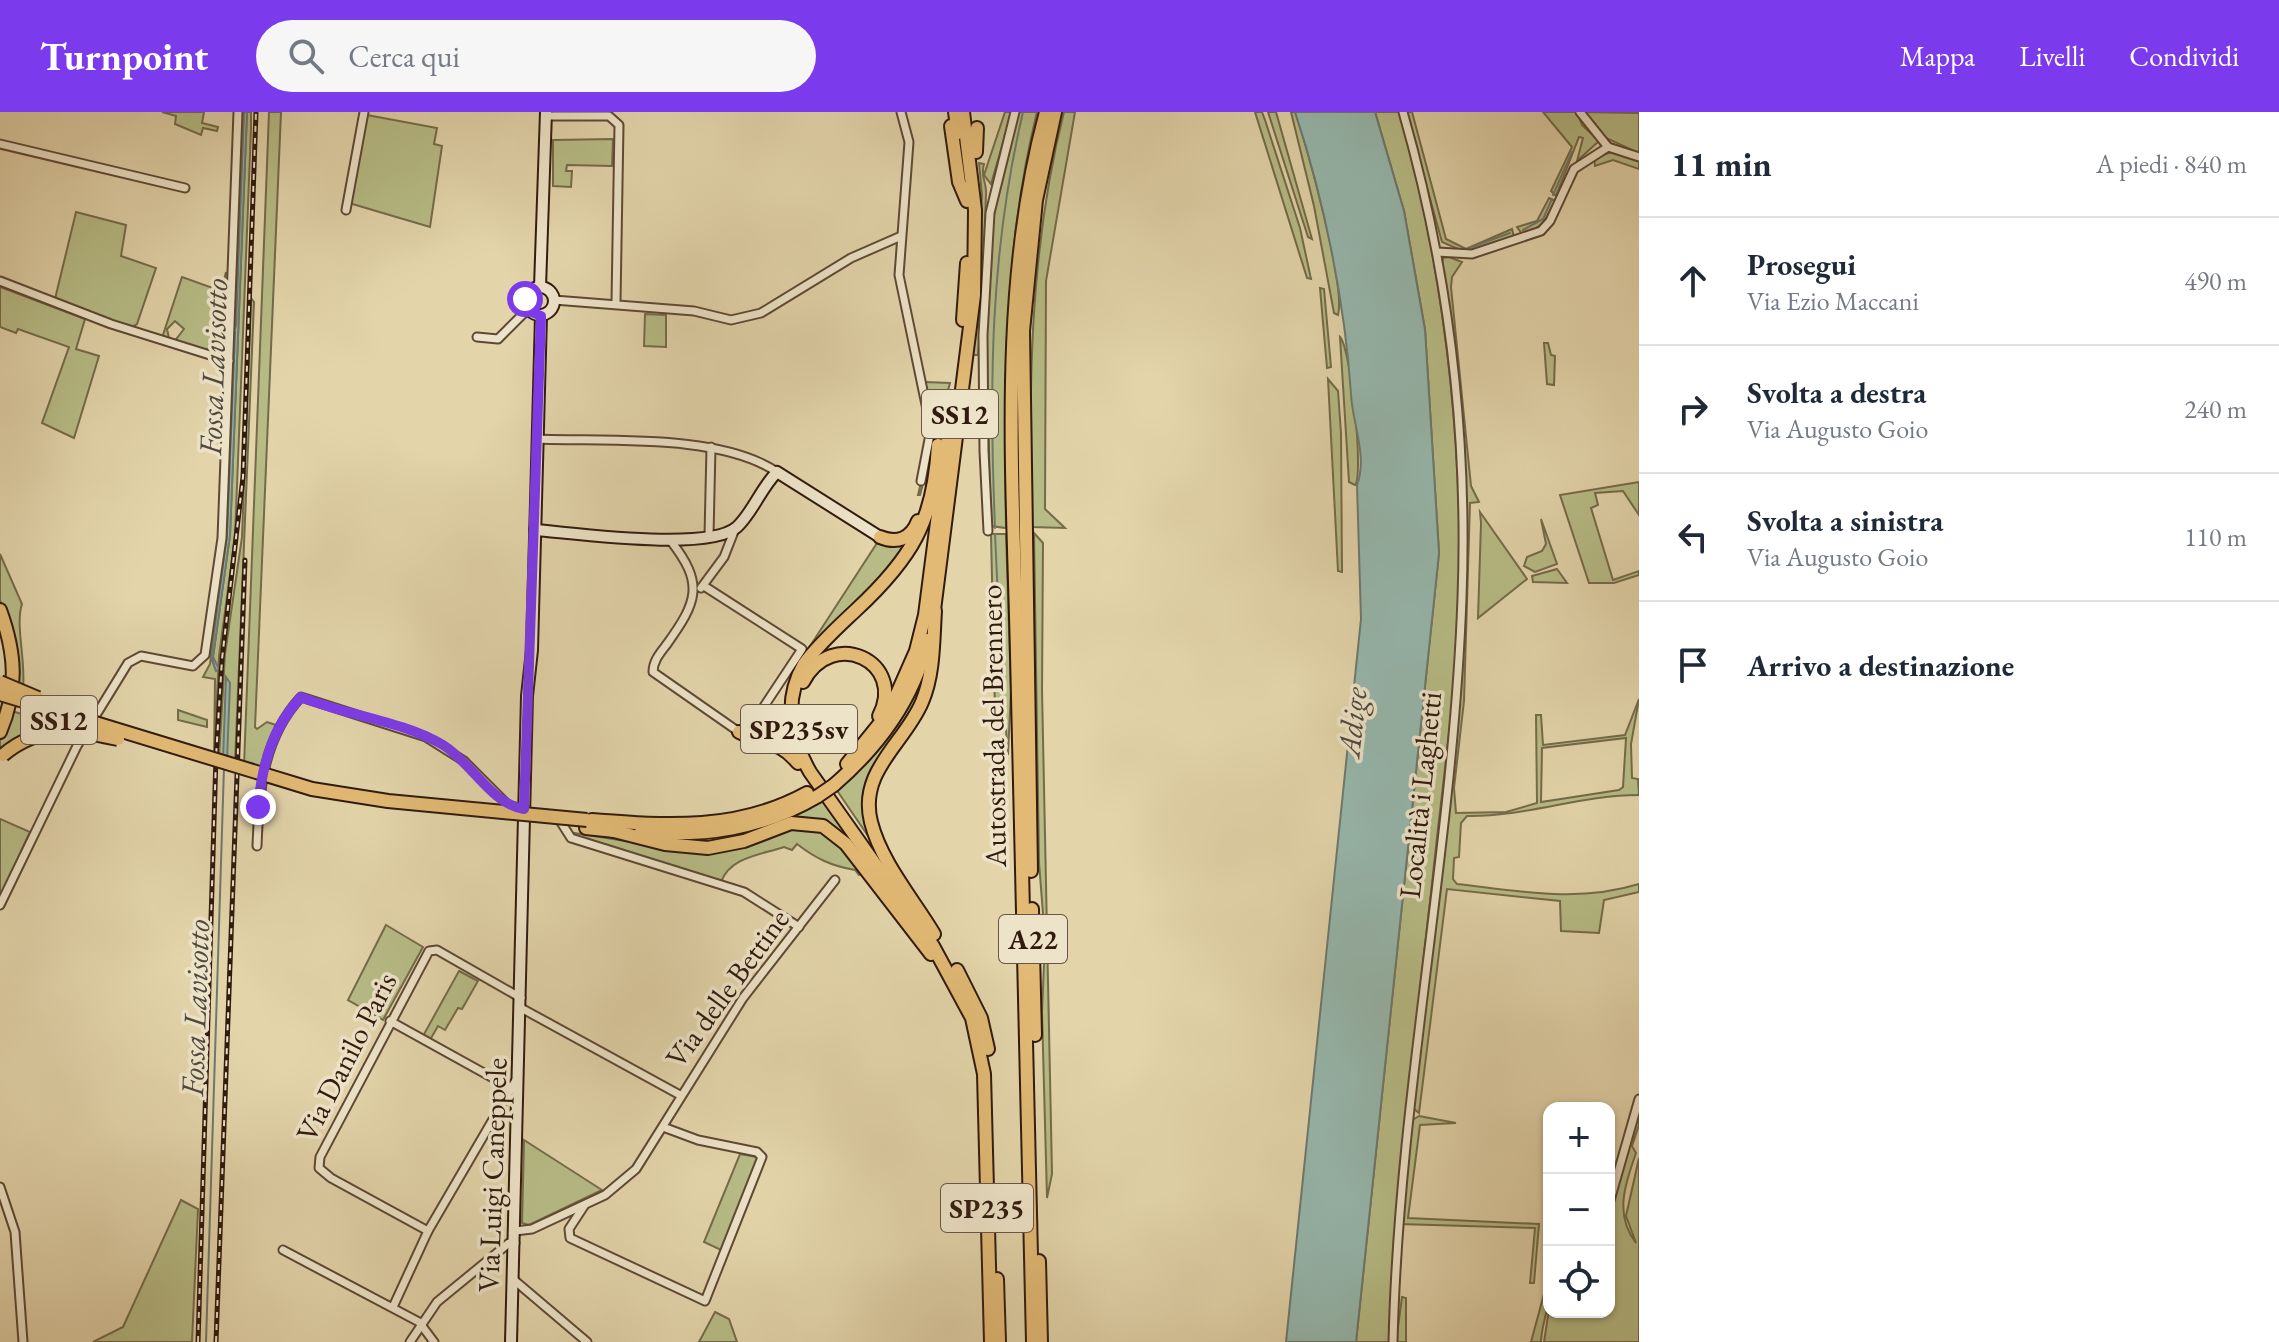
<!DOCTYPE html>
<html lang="it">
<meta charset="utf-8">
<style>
:root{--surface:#fff;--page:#f6f6f7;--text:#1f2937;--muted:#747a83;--line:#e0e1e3;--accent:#7c3aed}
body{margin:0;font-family:"EB Garamond",serif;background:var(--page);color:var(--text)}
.controls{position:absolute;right:24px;bottom:24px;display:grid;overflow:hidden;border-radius:16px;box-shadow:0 2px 6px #0004}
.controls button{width:72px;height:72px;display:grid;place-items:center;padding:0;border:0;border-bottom:2px solid var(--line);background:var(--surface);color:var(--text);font:40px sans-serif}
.stop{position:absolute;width:24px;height:24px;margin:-18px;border:6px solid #7c3aed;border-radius:50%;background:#fff}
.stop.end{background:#7c3aed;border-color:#fff;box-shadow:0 2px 8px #0008}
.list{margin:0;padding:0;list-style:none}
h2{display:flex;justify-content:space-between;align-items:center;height:104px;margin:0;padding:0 32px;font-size:34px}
h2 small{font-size:26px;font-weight:400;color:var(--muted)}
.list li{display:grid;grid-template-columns:52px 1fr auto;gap:24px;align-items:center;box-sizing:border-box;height:128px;padding:0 32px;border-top:2px solid var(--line)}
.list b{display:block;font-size:30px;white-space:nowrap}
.list p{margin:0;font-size:26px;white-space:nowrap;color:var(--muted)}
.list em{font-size:26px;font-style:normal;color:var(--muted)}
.icon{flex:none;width:44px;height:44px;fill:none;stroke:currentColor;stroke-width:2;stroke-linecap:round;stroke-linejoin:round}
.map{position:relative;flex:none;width:1639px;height:1230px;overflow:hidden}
header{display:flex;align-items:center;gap:48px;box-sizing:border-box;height:112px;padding:0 40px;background:var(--accent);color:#fff}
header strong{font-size:38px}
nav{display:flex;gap:44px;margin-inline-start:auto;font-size:28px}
.search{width:560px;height:72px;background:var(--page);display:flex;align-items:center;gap:20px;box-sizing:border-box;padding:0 28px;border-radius:44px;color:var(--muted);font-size:30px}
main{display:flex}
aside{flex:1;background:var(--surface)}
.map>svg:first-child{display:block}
.green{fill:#b7bc86;stroke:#746b4a;stroke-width:2;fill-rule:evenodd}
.water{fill:#96b8ae;stroke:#6e796e;stroke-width:2}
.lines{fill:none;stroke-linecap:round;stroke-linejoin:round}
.stream{stroke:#6e796e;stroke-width:2}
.street-casing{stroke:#5e4835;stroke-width:11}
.secondary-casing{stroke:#311a0e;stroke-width:14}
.highway-casing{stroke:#311a0e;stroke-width:16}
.street{stroke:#ede3c8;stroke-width:7}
.secondary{stroke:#ede3c8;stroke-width:10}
.highway{stroke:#e2ba75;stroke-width:12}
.rail-casing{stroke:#311a0e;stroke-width:5}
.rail{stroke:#ede3c8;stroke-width:2;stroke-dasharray:6;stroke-linecap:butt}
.highway-bridge-casing{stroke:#311a0e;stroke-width:16;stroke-linecap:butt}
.highway-bridge{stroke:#e2ba75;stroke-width:12}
.route{stroke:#7c3aed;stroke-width:10}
.labels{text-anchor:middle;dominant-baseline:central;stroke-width:7;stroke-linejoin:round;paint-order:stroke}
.shield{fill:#ede3c8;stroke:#695646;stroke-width:2}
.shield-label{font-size:28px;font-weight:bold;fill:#311a0e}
.street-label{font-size:30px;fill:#311a0e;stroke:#ede3c8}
.water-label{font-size:32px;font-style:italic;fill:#4f493e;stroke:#ede3c8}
</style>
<header>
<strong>Turnpoint</strong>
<div class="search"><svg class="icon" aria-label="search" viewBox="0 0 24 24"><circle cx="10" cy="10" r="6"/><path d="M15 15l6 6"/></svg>Cerca qui</div>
<nav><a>Mappa</a><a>Livelli</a><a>Condividi</a></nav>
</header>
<main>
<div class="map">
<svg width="1639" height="1230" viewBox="0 0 1639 1230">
<rect width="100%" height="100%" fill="#e3d4aa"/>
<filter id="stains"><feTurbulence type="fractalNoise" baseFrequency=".0025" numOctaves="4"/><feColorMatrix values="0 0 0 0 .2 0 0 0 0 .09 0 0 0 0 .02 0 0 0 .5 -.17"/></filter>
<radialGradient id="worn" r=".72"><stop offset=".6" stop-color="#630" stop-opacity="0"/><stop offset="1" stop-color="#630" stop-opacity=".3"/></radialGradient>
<g class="green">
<polygon points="162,0 204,0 202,11 218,15 217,19 203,16 201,23 175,12 176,4"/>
<polygon points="240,0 244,0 236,214 233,218"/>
<polygon points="247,0 251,0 251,17 235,425 219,544 214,644 215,567 203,565 210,552 223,436 232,224 236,219 227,423 211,545 216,559 213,545 230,423"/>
<polygon points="269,0 281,0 255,615 257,617 267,610 276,613 261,659 244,654"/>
<polygon points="1005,0 1012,0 991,72 984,63"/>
<path d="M 1018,0 L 1037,0 C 1003,138 1004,275 1006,416 L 991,414 L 986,224 L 992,112 Z"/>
<path d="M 1064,0 L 1075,0 L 1046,169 L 1045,397 L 1065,416 L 1031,415 C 1029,274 1029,138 1064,0 Z"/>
<polygon points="1255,0 1262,0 1265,8 1300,116 1311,167 1307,166"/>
<polygon points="1268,0 1276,0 1312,127 1308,125"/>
<path d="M 1291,0 L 1295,0 C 1307,35 1346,175 1338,203 L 1334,201 L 1314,94 Z"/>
<path d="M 1375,0 L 1401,0 C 1443,160 1463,321 1459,486 C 1457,563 1447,640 1438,716 C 1420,887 1396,1058 1389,1230 L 1356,1230 L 1439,441 L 1425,217 L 1404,99 Z"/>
<polygon points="1406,0 1412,0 1446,127 1466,137 1512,117 1514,125 1465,140 1442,130"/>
<polygon points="1543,0 1577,0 1582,13 1599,29 1577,49 1583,26 1579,25 1556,84 1551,79 1572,35"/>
<polygon points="1583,0 1639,1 1639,41 1606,26"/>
<polygon points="367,3 437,16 434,32 442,34 430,115 349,91"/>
<polygon points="613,27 612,54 567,53 566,59 572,59 571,75 553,74 553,28"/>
<polygon points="1612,40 1639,48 1639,57 1613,48 1595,54 1594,46"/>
<path d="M 979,51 L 984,52 C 980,65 987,70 986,82 C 984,136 983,189 978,243 L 971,243 L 982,83 Z"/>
<path d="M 1549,86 L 1555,89 C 1547,107 1541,118 1522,122 L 1517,115 L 1537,109 Z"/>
<polygon points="76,100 126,113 121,144 156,156 137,212 130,216 55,187"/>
<path d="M 1449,145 L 1462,150 L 1452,165 L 1451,175 L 1471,374 L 1479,390 L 1470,391 L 1464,589 L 1454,676 L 1456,701 L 1506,700 L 1537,691 L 1536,603 L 1541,603 L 1543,633 L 1625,623 L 1639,587 L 1631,632 L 1632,666 L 1638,667 L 1639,683 C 1580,683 1526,705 1467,704 L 1461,711 L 1459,745 L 1454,746 L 1453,767 L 1457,772 C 1519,779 1578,791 1639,772 L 1639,780 L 1604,788 L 1599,821 L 1561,819 L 1560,789 L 1447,777 L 1419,1001 L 1413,996 L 1457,612 L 1467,410 L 1442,154 L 1443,146 ZM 1626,626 L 1623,675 L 1619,678 L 1541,690 L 1542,636 Z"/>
<polygon points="226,160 223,242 174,230 184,217 175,209 167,217 169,226 162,226 182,165 221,179"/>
<polygon points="0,175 85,207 76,237 99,244 74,326 42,311 69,235 18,217 16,221 0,215"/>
<polygon points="1320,176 1324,177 1331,255 1327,256"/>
<polygon points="251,186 254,190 235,651 219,646 225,542 242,425"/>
<polygon points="645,202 666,203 666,235 644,234"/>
<path d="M 1340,225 C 1351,236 1364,364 1355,373 L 1349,370 Z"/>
<polygon points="1544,231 1548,231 1551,243 1555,244 1554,273 1547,272"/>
<polygon points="1328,267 1338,279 1341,321 1342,460 1338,459"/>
<polygon points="925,270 950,271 920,383 918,383 935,312"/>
<polygon points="1639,370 1639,403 1623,379 1595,381 1598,393 1591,396 1613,468 1639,459 1639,463 1614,471 1589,471 1560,383"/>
<polygon points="1480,400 1527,467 1478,506 1481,411"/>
<polygon points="1541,407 1557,452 1535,460 1524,454 1527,445 1542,439 1546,432"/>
<polygon points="1034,421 1043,431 1042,578 1052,1062 1047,1086 1042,900 1045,828 1039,750"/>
<polygon points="991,422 1006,422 1011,579 1008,643 1005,606 995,600"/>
<polygon points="879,428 908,428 906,440 799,551"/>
<path d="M 0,442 L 22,492 C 15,513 26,549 23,576 L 17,573 L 11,519 L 0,488 Z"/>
<polygon points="1557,457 1567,471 1533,470 1532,464"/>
<polygon points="931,529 921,583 869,666 879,740 836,677"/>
<polygon points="178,598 207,608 207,615 178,608"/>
<polygon points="12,599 59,614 30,619 0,640 0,629"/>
<path d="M 822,686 L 897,794 C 876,766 846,717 812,707 C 793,702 735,728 710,731 C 697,733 681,728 668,726 Z"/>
<polygon points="0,707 30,720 0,785"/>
<path d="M 802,713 L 832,724 L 863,761 L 859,763 L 855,758 C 831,754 815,746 797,732 L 792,738 L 784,735 C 760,743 730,745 721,770 L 591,731 L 568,720 L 689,739 Z"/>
<polygon points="386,813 423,835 383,908 348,888"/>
<polygon points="459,859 478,869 462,897 458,896 445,918 438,914 430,928 423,924"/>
<path d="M 1639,998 L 1639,1013 L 1632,1034 L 1636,1041 C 1625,1072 1614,1103 1636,1131 L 1626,1104 L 1639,1046 L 1639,1230 L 1544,1230 L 1549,1197 L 1609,1200 L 1609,1097 Z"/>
<polygon points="1419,1004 1456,1011 1420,1013 1408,1106 1539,1112 1534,1171 1530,1171 1535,1116 1399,1112 1411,1009"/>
<polygon points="524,1028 602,1078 529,1113 522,1111"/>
<polygon points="740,1042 757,1045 758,1048 721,1138 704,1130"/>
<polygon points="181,1088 198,1097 192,1230 93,1230 123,1215"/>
<path d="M 1547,1171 C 1554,1186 1541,1211 1541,1230 L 1531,1230 Z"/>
<polygon points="1402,1185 1406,1186 1406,1230 1396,1230"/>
<polygon points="715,1200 729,1207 737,1230 699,1230"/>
</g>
<g class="water">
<polygon points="244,0 247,0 230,423 213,545 219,557 216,559 211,544 227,423 235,221 232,224 236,214"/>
<path d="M 1295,0 L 1375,0 L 1404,99 L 1425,218 L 1439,441 L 1356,1230 L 1286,1230 L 1361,507 L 1357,373 C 1368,345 1352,310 1351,282 C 1345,191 1324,87 1295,0 Z"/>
<polygon points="226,565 230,571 227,648 223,647"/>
</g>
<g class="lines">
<g class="stream">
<polyline points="1553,83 1572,40"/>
<polyline points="1523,118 1543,107 1552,87"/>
<polyline points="1469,136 1510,121"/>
<polyline points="204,238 220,234"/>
<path d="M 995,416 C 989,273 990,140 1023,0"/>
<polyline points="995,422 1001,552"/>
<polyline points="206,1230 224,655"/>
</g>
<defs>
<g id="street">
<polyline points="901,0 909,30 899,163 931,317 921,369"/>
<polyline points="1580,0 1608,35"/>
<polyline points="546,4 609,4 619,13 616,190"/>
<polyline points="0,32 185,76"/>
<polyline points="1608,35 1639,45"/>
<polyline points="346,98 364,0"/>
<polyline points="1437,140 1472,142 1541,119 1550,109 1574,57 1608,35"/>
<polyline points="0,169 111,212 229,249"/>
<polyline points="554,188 694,199 731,208 761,201 851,146 899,125"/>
<polyline points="477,225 498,227 528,197"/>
<path d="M 537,327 C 606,330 719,321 777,360"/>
<polyline points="988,419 984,339 983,223 990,101 1015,0"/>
<polyline points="709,424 711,335"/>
<path d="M 670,428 C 705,472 697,490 667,532 C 660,541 653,549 653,560 L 739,620 L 751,614 L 802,537 L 704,474"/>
<polyline points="701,476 724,445 735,417"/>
<polyline points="557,704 571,726 744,780 799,815"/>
<path d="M 257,734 C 259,680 262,627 301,585 L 426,625 L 464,649 L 508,693 L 519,696"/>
<polyline points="0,793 77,634 128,551 141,544 193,554 205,543 222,426 238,0"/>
<polyline points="521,896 680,983"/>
<polyline points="390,909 511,976"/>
<polyline points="0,1075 15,1120 23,1230"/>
<polyline points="1609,1092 1639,987"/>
<polyline points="584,1094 569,1117 570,1126 705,1189 762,1045 757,1040 698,1028 663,1015"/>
<polyline points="428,1119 331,1066 319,1056 320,1045 429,839 437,838 521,886"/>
<polyline points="515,1119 532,1117 605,1083 636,1057 743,886 835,768"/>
<polyline points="283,1138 419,1210 434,1230"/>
<polyline points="514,1168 587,1230"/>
<polyline points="393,1195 428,1119 516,968"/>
<polyline points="410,1230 437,1190 509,1131 515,1131"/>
<path d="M 1393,1230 C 1399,981 1453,735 1462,486 C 1468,323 1448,157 1403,0"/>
</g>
<g id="secondary">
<circle cx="540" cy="189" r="14"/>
<polyline points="540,175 546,0"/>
<path d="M 535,418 C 574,421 709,440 737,415 C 753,400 761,376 777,360 L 880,425"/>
<polyline points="511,1230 527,584 532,538 541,204"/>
</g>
<g id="highway">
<polyline points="955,0 958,21"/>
<polyline points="951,14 959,70 967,89"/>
<polyline points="976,40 977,16"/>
<polyline points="963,208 967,151"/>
<path d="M 938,333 C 934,410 911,447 856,498 C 838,515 819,532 804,552 C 783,589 790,625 810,660 L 933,834 L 972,906 L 984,962 L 991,1230"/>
<path d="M 880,425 C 897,432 911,427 918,409"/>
<path d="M 0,498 C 16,542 18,577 0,620"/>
<polyline points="933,506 974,183 975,98 963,0"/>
<path d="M 803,570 C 832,514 907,550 879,604"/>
<path d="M 739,620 C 764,633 778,627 798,651"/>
<polyline points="847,652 889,600 916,539 925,503 952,294"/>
<path d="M 834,673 C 880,633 913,588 928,528"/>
<path d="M 592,708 C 668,714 738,719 807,681"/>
<polyline points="586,716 615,719"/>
<polyline points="610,718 665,732 708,736 744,729 791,711 823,714 846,732 931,842"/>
<path d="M 641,720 C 705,725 762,717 818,684"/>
<polyline points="1031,759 1023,219 1036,88 1055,0"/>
<polyline points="1032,797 1035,923"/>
<path d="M 934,822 C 913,787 881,750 871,710 C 858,659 905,631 922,590 C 934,562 933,529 935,499"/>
<polyline points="957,858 981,906 988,937"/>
<polyline points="1039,1149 1041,1230"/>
<polyline points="997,1167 999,1230"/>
<path d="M 1033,1230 C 1028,1001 1022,772 1017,542 C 1013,362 998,176 1046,0"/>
</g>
</defs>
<use href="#street" class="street-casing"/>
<use href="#secondary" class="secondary-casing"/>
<use href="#highway" class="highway-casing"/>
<use href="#street" class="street"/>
<use href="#secondary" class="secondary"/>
<use href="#highway" class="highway"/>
<defs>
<g id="rail">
<polyline points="198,1230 216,645 222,547 243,365 256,0"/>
<polyline points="216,1230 245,448"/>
</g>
</defs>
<use href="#rail" class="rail-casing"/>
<use href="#rail" class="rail"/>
<defs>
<g id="highway-bridge">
<polyline points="0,570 38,586"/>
<polyline points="0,582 312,677 388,689 587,708"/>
<path d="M 3,643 C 40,612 74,618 118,627"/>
<polyline points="818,684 834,673"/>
</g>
</defs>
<use href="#highway-bridge" class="highway-bridge-casing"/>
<use href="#highway-bridge" class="highway-bridge"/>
</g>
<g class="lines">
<path class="route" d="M 258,695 C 262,654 272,616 301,585 C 347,604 400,608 443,633 C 471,650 491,692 524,697 L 541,204 L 529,199 L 525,187"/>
</g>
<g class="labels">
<g class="shield">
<rect x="922" y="278" width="76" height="48" rx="6"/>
<rect x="21" y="584" width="76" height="48" rx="6"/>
<rect x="741" y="593" width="116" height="48" rx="6"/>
<rect x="999" y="803" width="68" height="48" rx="6"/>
<rect x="941" y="1072" width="92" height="48" rx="6"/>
</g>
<g class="shield-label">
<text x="960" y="302">SS12</text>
<text x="59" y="608">SS12</text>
<text x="799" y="617">SP235sv</text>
<text x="1033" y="827">A22</text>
<text x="987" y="1096">SP235</text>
</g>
<g class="street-label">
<text transform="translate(993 614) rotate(-91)">Autostrada del Brennero</text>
<text transform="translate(1420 683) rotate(-84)">Località i Laghetti</text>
<text transform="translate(727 876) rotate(-54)">Via delle Bettine</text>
<text transform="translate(346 945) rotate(-63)">Via Danilo Paris</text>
<text transform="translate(492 1063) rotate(-88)">Via Luigi Caneppele</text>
</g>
<g class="water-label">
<text transform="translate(213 255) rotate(-88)">Fossa Lavisotto</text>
<text transform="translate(1352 610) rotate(-84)">Adige</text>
<text transform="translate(195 896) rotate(-88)">Fossa Lavisotto</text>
</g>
</g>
<rect width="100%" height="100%" filter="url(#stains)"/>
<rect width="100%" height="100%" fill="url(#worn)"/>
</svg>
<div class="controls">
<button>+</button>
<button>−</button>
<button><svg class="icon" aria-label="locate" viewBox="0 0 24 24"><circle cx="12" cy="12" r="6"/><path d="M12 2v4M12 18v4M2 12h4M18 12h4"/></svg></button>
</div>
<div class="stop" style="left:525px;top:187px"></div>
<div class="stop end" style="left:258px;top:695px"></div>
</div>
<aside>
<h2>11 min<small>A piedi · 840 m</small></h2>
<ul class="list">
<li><svg class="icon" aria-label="ahead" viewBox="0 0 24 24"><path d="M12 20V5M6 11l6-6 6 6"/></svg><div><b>Prosegui</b><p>Via Ezio Maccani</p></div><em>490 m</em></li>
<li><svg class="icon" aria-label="right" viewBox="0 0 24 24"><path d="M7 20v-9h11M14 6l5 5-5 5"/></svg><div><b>Svolta a destra</b><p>Via Augusto Goio</p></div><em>240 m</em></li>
<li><svg class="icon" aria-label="left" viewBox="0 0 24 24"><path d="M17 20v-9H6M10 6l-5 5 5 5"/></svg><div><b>Svolta a sinistra</b><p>Via Augusto Goio</p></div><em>110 m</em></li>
<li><svg class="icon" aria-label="arrive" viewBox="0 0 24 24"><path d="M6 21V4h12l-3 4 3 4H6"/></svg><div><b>Arrivo a destinazione</b></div></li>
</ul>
</aside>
</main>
